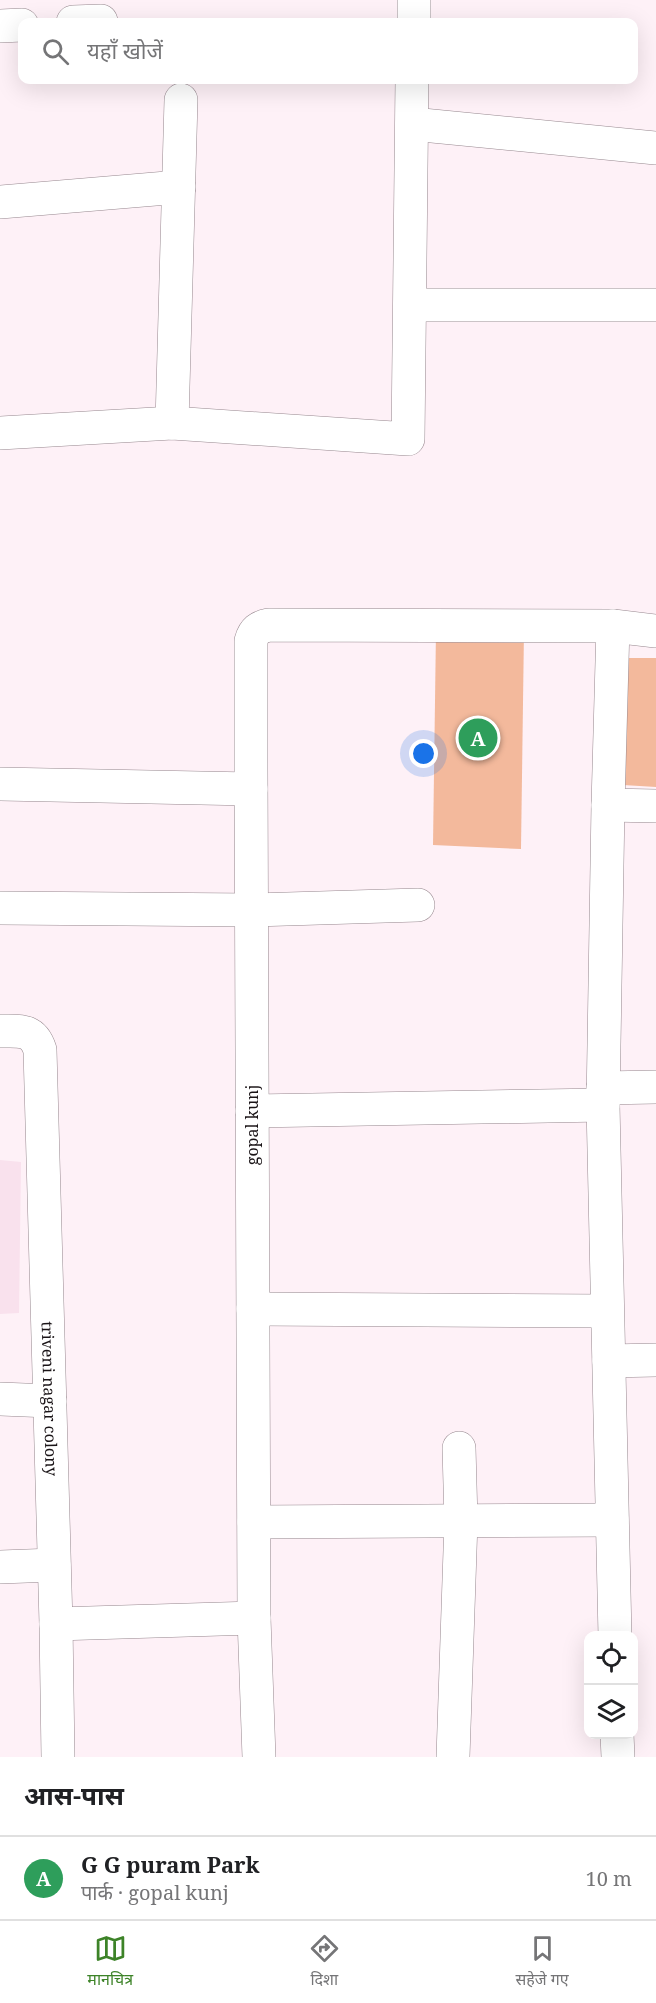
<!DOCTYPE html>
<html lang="hi">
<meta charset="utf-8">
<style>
:root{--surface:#fff;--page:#f2f2f2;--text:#202124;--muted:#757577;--line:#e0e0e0;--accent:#3d8328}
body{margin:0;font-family:"Noto Serif","Noto Sans Devanagari",serif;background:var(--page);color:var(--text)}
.controls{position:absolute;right:18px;bottom:18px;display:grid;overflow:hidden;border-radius:12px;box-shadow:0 6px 24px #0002}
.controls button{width:54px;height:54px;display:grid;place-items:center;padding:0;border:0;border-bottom:2px solid var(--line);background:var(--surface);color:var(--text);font:30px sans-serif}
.you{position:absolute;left:424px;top:754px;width:21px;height:21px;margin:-15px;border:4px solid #fff;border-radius:50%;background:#1a73e8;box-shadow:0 0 0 9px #1a73e833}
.badge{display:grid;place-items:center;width:39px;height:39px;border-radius:50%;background:var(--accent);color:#fff;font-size:20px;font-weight:700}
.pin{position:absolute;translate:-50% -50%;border:3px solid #fff;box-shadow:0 2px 6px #0006}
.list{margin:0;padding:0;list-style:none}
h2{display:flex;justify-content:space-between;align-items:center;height:78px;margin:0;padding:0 24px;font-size:26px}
h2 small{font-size:20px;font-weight:400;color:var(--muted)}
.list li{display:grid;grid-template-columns:39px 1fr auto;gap:18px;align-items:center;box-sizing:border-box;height:84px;padding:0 24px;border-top:2px solid var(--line)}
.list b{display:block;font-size:22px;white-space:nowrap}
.list p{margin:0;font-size:20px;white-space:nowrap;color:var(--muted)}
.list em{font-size:20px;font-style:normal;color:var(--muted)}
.icon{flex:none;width:33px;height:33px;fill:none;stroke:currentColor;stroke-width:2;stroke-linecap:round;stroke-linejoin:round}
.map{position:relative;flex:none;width:656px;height:1757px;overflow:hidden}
.search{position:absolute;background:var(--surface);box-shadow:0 6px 24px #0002;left:18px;right:18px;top:18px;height:66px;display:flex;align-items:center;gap:15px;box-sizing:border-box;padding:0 21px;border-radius:12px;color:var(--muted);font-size:22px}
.sheet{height:162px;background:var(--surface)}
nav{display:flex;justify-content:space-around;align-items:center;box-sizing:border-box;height:84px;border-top:2px solid var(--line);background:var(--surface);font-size:16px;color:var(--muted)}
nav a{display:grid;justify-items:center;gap:3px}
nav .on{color:var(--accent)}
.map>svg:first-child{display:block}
.built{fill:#f9e1ed}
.green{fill:#f3b99c}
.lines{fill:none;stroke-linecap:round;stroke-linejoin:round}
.minor-casing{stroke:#97888f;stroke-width:34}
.minor{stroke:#fff;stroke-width:33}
.labels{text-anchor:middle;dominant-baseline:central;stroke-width:6;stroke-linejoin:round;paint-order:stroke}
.street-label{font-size:16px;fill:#1a1417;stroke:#fff}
</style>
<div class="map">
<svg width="656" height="1757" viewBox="0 0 656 1757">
<rect width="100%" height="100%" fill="#fef1f7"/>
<polygon class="built" points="0,1160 21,1162 19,1313 0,1314"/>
<g class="green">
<polygon points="436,630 524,630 521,849 433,845"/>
<polygon points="622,658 656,658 656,787 623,785"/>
</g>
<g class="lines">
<defs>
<g id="minor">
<polyline points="73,22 101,21"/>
<polyline points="414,22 414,0"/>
<polyline points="0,26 22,25"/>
<polyline points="412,124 656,148"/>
<polyline points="0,202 179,187"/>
<polyline points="410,305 656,305"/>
<polyline points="172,423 181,100"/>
<polyline points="0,433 172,423 408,439 412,80"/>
<polyline points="613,626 608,805 603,1105 615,1636"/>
<polyline points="0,784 251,789"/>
<polyline points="608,805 656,806"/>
<polyline points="0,908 252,910 418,905"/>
<path id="s1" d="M 0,1031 C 19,1031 33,1028 40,1050 L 56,1624 L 58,1757"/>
<polyline points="603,1088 656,1087"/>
<polyline points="252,1111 603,1105"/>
<polyline points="253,1309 607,1311"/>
<polyline points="609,1361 656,1360"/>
<polyline points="0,1399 50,1401"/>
<polyline points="254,1522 612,1520"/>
<polyline points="0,1567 54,1565"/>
<polyline points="56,1624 254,1618"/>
<polyline points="617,1734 618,1757"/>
<path d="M 259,1757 L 254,1618 L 251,768 L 251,641 C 254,630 259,627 269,625 L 613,626 L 656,631"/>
<polyline points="453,1757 461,1521 459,1448"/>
</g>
</defs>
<use href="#minor" class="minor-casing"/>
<use href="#minor" class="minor"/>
</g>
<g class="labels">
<g class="street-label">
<text transform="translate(252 1125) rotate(-90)">gopal kunj</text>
<text stroke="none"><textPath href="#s1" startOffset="398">triveni nagar colony</textPath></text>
</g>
</g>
</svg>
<div class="controls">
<button><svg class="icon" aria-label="locate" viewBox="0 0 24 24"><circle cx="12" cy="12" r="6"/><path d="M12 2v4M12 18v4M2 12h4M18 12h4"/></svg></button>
<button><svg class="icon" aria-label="layers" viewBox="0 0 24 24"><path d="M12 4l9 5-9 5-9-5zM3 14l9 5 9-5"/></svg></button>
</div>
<div class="you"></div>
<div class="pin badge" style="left:478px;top:738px;background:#2e9e5b">A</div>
<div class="search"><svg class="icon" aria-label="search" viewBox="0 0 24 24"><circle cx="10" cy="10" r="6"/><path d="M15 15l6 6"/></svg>यहाँ खोजें</div>
</div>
<section class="sheet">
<h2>आस-पास<small></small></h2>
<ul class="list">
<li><span class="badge" style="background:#2e9e5b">A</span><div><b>G G puram Park</b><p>पार्क · gopal kunj</p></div><em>10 m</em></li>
</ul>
</section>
<nav>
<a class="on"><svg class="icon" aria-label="map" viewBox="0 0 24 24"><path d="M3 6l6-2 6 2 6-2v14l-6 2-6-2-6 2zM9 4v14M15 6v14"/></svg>मानचित्र</a>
<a><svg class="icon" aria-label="directions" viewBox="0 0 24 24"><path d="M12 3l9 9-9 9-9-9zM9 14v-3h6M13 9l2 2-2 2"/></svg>दिशा</a>
<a><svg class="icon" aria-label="saved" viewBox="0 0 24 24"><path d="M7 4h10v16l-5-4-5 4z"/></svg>सहेजे गए</a>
</nav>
